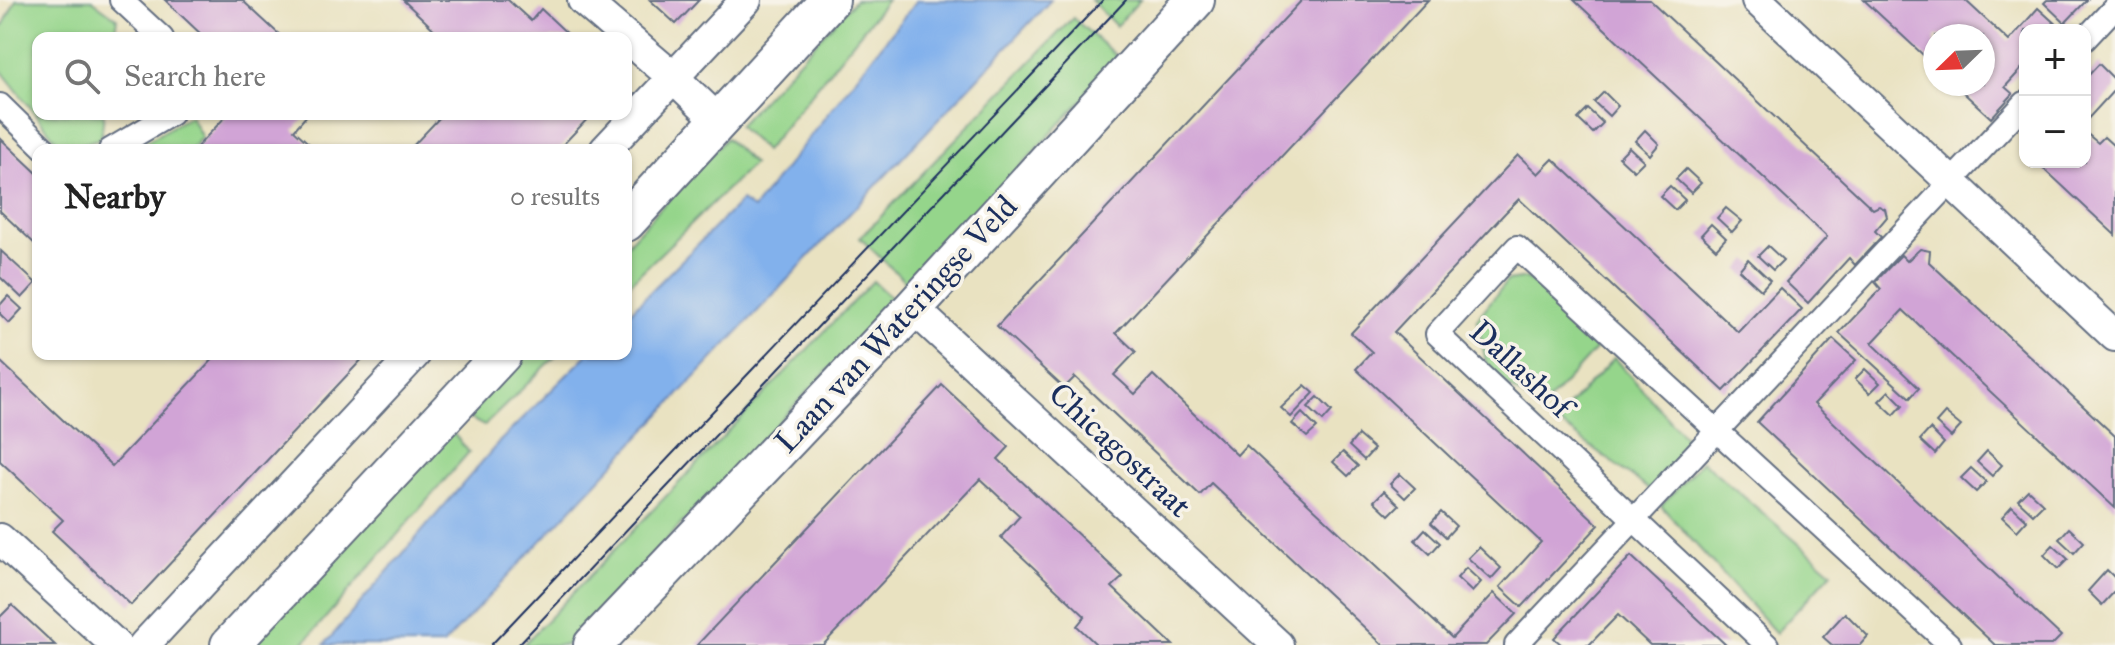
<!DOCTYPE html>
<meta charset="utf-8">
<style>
:root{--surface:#fff;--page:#f2f2f2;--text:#222;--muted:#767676;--line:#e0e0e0}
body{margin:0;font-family:"IM FELL Great Primer",serif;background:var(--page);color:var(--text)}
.controls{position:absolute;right:24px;top:24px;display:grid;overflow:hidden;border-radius:16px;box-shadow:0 2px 6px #0004}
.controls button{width:72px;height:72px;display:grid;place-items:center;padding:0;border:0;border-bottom:2px solid var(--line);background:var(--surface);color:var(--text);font:40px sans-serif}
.compass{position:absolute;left:1923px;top:24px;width:72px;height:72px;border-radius:50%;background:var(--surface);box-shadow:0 2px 6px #0004;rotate:247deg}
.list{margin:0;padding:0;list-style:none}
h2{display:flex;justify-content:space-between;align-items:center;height:104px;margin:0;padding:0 32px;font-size:34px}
h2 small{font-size:26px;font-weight:400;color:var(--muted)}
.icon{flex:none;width:44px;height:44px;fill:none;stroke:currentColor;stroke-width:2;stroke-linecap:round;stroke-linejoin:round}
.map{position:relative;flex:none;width:2115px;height:645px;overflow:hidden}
.search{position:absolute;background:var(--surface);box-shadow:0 2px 6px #0004;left:32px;top:32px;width:600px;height:88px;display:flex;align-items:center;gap:20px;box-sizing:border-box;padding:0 28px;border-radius:16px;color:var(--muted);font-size:30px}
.panel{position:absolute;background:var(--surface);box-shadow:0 2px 6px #0004;left:32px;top:144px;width:600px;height:216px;border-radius:16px}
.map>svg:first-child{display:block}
.green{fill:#95d58b;stroke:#588274;stroke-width:2}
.water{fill:#82b1ec;stroke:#4e70a5;stroke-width:2}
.building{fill:#d1a4d6}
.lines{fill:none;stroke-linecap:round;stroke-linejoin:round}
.pedestrian-casing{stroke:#636e81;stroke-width:26}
.minor-casing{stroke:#636e81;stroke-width:34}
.tertiary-casing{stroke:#636e81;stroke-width:42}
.pedestrian{stroke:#fff;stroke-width:22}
.minor{stroke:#fff;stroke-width:30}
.tertiary{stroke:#fff;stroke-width:38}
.tram{stroke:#1b2f5e;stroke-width:2}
.labels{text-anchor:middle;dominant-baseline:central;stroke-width:7;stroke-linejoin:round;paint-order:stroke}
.street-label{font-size:32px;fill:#1b2f5e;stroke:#f7f3e8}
</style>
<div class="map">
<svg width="2115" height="645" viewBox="0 0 2115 645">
<rect width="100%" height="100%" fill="#f7f3e8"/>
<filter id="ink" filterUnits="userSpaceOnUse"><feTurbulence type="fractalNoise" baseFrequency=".0125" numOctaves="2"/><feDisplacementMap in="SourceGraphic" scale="16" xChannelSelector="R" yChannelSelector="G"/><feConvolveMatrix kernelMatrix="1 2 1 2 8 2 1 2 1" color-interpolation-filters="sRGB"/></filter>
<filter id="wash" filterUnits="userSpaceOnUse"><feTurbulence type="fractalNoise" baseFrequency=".006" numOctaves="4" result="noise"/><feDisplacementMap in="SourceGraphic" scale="32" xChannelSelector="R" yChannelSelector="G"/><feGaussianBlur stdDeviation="1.8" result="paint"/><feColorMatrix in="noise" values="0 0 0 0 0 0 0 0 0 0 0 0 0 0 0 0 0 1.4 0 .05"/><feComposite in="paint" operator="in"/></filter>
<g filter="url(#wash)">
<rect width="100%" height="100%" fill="#e9e2c1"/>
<g class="green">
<polygon points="16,0 92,0 117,18 114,38 38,38 38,114 104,114 101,138 64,150 0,69 0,32"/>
<polygon points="855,0 887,0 765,151 738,126"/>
<polygon points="1091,0 1140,0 1116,26"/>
<polygon points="1073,18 1120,59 910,286 860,238"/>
<polygon points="190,116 202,137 190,150 132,150"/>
<polygon points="726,138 753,164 626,287 626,245"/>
<polygon points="1527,278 1601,343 1541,409 1488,372 1477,319 1507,281"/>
<polygon points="873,281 894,301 566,645 523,645"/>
<polygon points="523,354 558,354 484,426 465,416"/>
<polygon points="1614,358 1691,444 1650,490 1555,420"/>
<polygon points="452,432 469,452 302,645 250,645"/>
<polygon points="1702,461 1832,572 1776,633 1661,506"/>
</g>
<polygon class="water" points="917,0 1051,0 443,645 324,645 500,441 588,354 626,354 626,316 741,201 753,209"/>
<g id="blocks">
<g class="building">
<polygon points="165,0 242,0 283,38 205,38"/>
<polygon points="403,0 508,0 531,21 541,9 572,38 443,38"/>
<polygon points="650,0 699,0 676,24"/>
<polygon points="1302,0 1428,0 1116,333 1136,352 1114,375 1135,394 1153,375 1237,455 1246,445 1452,638 1494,593 1516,614 1486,645 1383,645 1211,483 1200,495 1075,377 1064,388 997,326"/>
<polygon points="1574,0 1650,0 1873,209 1879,206 1885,209 1887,217 1875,231 1881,237 1855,265 1849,258 1808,303 1786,282 1827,237"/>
<polygon points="1864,0 1965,0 2009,41 2038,8 2060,28 2025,30 2025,65 2005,87 2013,94 1991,118 1954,84 1983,84 1983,36 1935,36 1935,66"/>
<polygon points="2047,0 2087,0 2065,23 2044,3"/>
<polygon points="2099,64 2115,80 2115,89 2085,122 2085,79"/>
<polygon points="1604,92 1618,106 1609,116 1594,102"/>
<polygon points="1588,109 1603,123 1593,133 1578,119"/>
<polygon points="228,114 308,114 294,130 316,150 194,150"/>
<polygon points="443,114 592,114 558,150 409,150"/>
<polygon points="1645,130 1659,144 1650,155 1635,141"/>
<polygon points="2085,132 2098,143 2104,137 2115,147 2115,235 2037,162 2085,162"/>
<polygon points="0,138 38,174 38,247 0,211"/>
<polygon points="1629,147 1644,161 1634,171 1619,157"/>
<polygon points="1518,155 1538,174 1553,159 1738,332 1780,288 1802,309 1724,391 1519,199 1505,213 1394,332 1599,525 1522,607 1500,587 1541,542 1356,369 1372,352 1351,333"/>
<polygon points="1686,169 1701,183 1691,193 1676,179"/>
<polygon points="1670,186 1685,200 1675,210 1660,196"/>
<polygon points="1726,208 1742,221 1732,232 1717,218"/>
<polygon points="1711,224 1726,238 1716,249 1701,235"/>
<polygon points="1768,246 1783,260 1773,270 1758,256"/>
<polygon points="1920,249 1930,251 1929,262 2115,436 2115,508 1903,310 1872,343 1919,388 1910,398 1839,333 1881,289 1875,282 1901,255 1907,261"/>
<polygon points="1,251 36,283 22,298 0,277"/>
<polygon points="1748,259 1770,280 1761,290 1739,270"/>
<polygon points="8,296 22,309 9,323 0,314 0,305"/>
<polygon points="1833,339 1856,360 1814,404 2061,636 2052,645 1995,645 1757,422"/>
<polygon points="218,354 367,354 131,605 52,531 63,520 0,461 0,361 112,466"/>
<polygon points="1865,369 1880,383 1870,393 1855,379"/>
<polygon points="942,385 1009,447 998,459 1123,577 1112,587 1173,645 1097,645 1077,626 1085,616 1001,537 1020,516 980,479 823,645 697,645"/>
<polygon points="1305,385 1314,393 1291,417 1281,408"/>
<polygon points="1889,391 1903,405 1894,415 1879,401"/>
<polygon points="1318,397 1332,411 1323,421 1308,407"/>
<polygon points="1302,413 1317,428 1307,437 1292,424"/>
<polygon points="1945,413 1961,426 1951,437 1936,423"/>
<polygon points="1930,429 1944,443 1935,454 1920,440"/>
<polygon points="1358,435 1374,449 1364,460 1349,446"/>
<polygon points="1987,451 2002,465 1992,476 1977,462"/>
<polygon points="1343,452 1358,466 1348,476 1333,462"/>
<polygon points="1971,468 1986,482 1976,492 1961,478"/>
<polygon points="1400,474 1415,488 1405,498 1390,484"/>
<polygon points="2028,490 2043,504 2033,514 2018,500"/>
<polygon points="1384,491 1399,505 1389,515 1374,501"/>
<polygon points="2012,506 2027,520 2017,531 2002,517"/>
<polygon points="1441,512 1456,526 1446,537 1431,523"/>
<polygon points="2069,528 2084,542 2074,553 2059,539"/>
<polygon points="1425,529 1440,543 1430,554 1415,540"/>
<polygon points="2053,545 2068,559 2058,569 2044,555"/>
<polygon points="1479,547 1501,568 1491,579 1468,558"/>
<polygon points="1631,556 1693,614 1726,645 1650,645 1618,615 1589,645 1562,645 1554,638"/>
<polygon points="1466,568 1481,582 1472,592 1457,578"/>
<polygon points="2107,570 2115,578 2115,591 2102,605 2088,591"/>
<polygon points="12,605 55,645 0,645 0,617"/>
<polygon points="1845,613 1868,636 1860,645 1832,645 1823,637"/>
</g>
</g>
</g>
<g filter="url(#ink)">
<use href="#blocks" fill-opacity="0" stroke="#636e81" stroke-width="2"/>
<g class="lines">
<defs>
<g id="pedestrian">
<polyline points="121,0 162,38"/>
<polyline points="2085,39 2115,7"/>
<polyline points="0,105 46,150"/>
<polyline points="110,150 171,114"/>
<polyline points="1516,645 2025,103"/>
<polyline points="1767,645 1437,334 1517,247 1950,645"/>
</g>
<g id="minor">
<polyline points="583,0 673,77 720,122"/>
<polyline points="1757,0 2115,336"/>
<polyline points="605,150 746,0"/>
<polyline points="913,308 1278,645"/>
<polyline points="0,539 116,645"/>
<polyline points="144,645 415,354"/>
</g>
<g id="tertiary">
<polyline points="626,222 830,0"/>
<polyline points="230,645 502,354"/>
<polyline points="593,645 913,308 1195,0"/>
</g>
</defs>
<use href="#pedestrian" class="pedestrian-casing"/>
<use href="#minor" class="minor-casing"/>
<use href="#tertiary" class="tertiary-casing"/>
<use href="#pedestrian" class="pedestrian"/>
<use href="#minor" class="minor"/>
<use href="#tertiary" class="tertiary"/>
<g class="tram">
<polyline points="491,645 1103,0"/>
<polyline points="518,645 1126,0"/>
</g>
</g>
</g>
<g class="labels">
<g class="street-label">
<text transform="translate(896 324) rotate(-47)">Laan van Wateringse Veld</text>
<text transform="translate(1521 369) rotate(43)">Dallashof</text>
<text transform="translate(1120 450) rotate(43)">Chicagostraat</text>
</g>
</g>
</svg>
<div class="controls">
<button>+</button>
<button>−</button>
</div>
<svg class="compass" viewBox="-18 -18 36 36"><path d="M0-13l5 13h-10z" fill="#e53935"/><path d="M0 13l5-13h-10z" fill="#767676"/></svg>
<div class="search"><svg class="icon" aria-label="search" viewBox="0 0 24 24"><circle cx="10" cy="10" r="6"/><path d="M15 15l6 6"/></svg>Search here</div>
<section class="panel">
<h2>Nearby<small>0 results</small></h2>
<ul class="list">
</ul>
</section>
</div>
